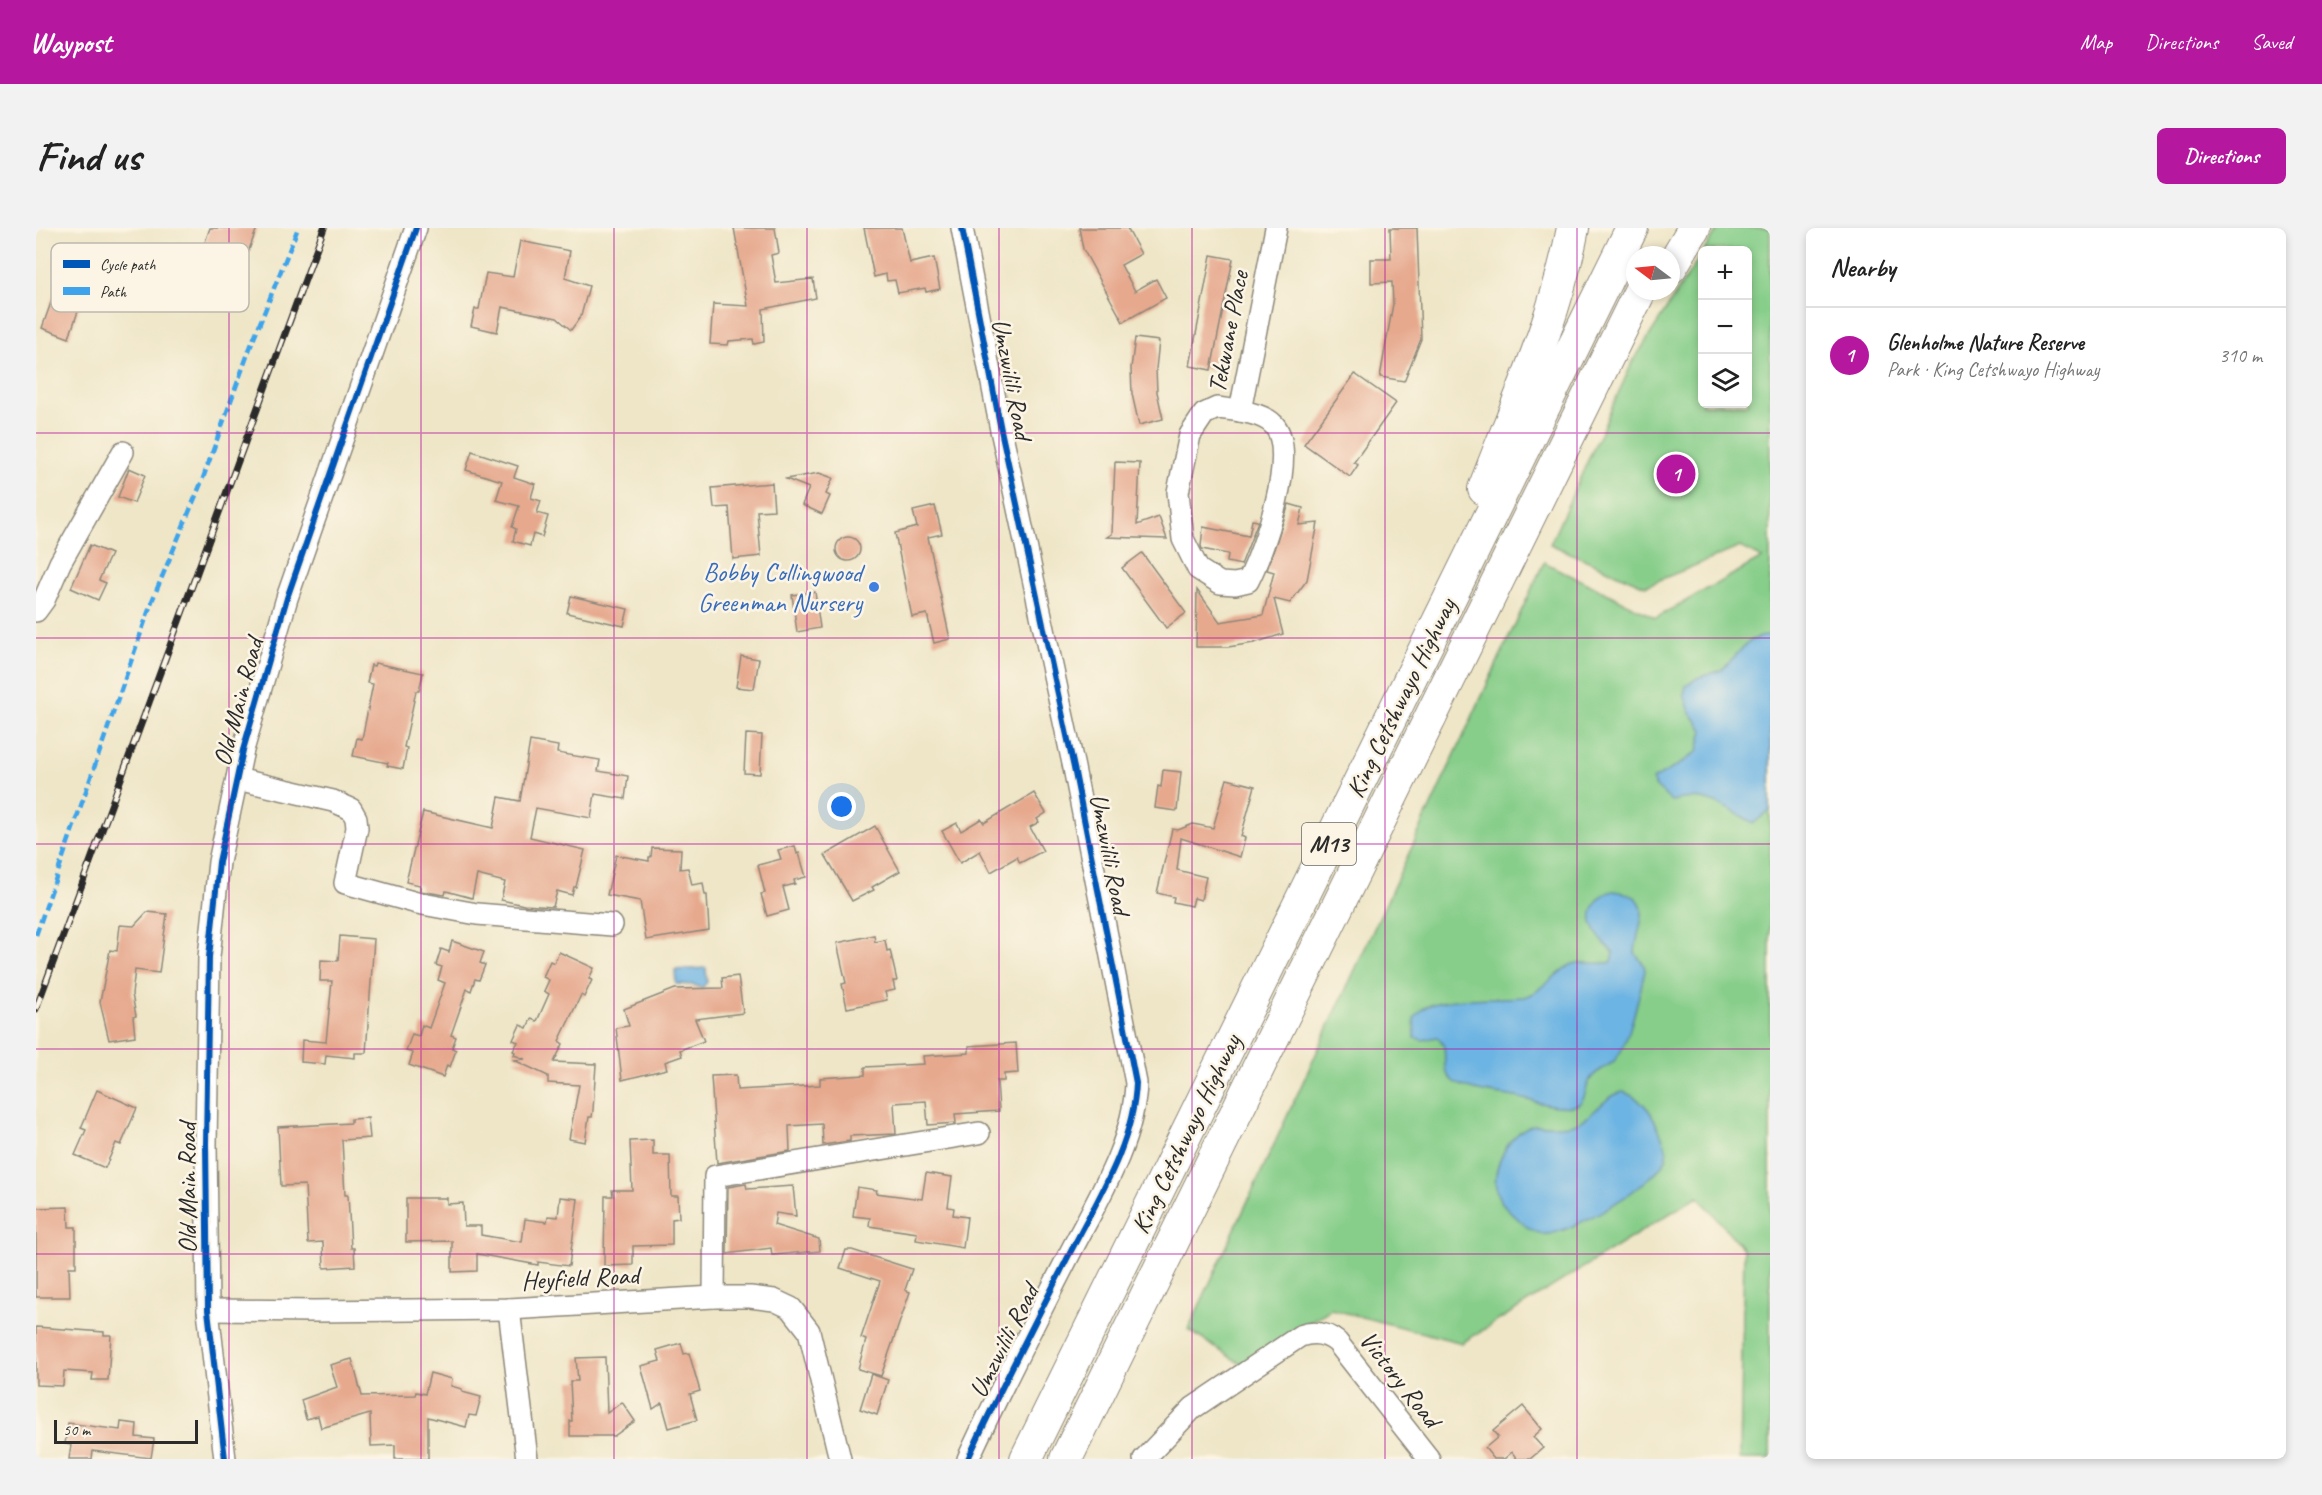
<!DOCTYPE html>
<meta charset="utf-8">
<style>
:root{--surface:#fff;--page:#f2f2f2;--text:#222;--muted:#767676;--line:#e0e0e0;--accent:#b5179e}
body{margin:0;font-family:Caveat,sans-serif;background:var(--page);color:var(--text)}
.controls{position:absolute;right:18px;top:18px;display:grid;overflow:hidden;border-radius:9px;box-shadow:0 3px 9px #0003}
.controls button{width:54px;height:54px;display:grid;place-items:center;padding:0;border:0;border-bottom:2px solid var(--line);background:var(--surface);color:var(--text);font:30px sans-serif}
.compass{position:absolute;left:1590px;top:18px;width:54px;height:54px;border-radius:50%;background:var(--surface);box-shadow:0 3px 9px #0003;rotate:286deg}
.scale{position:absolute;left:18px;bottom:15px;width:144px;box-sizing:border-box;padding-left:6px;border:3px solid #2b2b2b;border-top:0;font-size:16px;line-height:21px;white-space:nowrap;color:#2b2b2b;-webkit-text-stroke:4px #fcf5e5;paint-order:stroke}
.you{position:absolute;left:806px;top:579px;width:21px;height:21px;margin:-15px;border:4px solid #fff;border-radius:50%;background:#1a73e8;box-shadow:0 0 0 9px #1a73e833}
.badge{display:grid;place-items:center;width:39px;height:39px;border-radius:50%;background:var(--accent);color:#fff;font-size:20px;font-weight:700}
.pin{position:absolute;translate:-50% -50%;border:3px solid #fff;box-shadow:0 2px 6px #0006}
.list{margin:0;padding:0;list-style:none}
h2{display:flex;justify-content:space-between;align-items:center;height:78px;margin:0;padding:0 24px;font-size:26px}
h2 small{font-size:20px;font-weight:400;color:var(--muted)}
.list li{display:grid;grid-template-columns:39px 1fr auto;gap:18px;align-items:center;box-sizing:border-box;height:96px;padding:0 24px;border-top:2px solid var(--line)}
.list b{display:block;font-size:22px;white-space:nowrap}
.list p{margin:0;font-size:20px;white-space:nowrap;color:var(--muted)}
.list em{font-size:20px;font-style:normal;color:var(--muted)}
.icon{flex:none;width:33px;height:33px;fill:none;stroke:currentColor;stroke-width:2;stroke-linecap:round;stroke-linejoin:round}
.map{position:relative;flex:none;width:1734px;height:1231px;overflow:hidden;border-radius:9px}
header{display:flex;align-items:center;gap:36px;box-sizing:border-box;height:84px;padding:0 30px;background:var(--accent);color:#fff}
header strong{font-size:28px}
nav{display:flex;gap:33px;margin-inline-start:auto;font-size:21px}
.intro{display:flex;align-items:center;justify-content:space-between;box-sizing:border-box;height:144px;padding:0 36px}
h1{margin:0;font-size:42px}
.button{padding:15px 27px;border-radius:9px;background:var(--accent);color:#fff;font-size:21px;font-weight:700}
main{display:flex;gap:36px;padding:0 36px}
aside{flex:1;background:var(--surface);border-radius:9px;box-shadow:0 3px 9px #0003}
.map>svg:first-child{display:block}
.green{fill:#87ce8a;stroke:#597c5a;stroke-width:1.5}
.water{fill:#6cb4e3;stroke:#4c7087;stroke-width:1.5}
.building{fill:#e6a98e}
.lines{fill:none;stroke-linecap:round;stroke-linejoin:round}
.minor-casing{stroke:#8d887a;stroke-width:24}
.highway-casing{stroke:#8d887a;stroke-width:34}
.minor{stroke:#fff;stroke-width:21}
.highway{stroke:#fff;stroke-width:32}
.rail-casing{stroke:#2b2b2b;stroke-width:7}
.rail{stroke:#fcf5e5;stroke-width:4.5;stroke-dasharray:14;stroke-linecap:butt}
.quiet{stroke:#3ea3eb;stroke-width:4.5;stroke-dasharray:9 4.5;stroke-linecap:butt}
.cycleway-casing{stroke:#fcf5e5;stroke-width:10}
.cycleway{stroke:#0057b8;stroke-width:6}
.grid{fill:none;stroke:#b5179e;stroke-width:1.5;stroke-opacity:0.55}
.shop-dot{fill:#3f7fe0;stroke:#fcf5e5;stroke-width:2}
.labels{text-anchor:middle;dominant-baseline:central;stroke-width:5;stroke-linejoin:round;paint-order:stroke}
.shield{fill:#fcf5e5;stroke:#6a6863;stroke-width:1.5}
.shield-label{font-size:24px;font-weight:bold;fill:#2b2b2b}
.street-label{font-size:26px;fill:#2b2b2b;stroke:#fcf5e5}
.shop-label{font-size:26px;fill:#366cbe;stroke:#fcf5e5;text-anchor:end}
.key{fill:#fcf5e5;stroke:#bdb8ad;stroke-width:1.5}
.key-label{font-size:16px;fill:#2b2b2b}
</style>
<header>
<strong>Waypost</strong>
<nav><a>Map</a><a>Directions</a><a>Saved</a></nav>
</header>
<div class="intro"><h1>Find us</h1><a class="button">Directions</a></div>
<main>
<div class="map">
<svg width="1734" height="1231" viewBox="0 0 1734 1231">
<rect width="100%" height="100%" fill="#fcf5e5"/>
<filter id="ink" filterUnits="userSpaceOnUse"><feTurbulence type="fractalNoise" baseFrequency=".0167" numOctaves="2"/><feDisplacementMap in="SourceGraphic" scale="12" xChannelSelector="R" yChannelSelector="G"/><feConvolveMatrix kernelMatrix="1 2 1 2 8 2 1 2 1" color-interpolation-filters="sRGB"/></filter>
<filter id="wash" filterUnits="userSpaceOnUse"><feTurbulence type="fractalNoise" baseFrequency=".008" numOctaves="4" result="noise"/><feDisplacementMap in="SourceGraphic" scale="24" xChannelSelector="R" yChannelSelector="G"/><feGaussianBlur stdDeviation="1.35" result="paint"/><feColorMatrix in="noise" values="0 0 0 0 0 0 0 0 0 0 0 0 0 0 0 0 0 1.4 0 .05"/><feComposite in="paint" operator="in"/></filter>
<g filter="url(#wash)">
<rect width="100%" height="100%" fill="#efe6c8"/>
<polygon class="green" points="1683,0 1734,0 1734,1231 1704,1231 1708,1022 1662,968 1426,1115 1295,1081 1205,1136 1152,1102 1508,334 1620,390 1726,330 1704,319 1609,358 1514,316 1596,135 1666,25 1666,176 1712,176 1712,22 1668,22"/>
<g class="water">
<path d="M 1734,406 L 1734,582 L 1718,595 C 1688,579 1671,564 1635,573 L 1619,558 L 1616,552 L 1641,538 L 1662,523 L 1667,502 L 1654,484 L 1648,466 L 1650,458 L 1661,450 L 1686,442 L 1713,413 Z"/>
<path d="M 1577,663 C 1623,667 1601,696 1599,725 L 1608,737 L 1609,743 C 1603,765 1593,819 1578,833 C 1572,839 1562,842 1556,849 C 1548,857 1552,876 1537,878 C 1519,881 1496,872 1479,869 C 1462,866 1430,863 1417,853 C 1400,839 1417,820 1401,809 L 1387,812 L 1379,810 L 1378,791 C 1381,787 1384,783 1388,780 C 1407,768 1464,771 1489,769 C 1508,763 1522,741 1537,736 C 1550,732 1563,738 1576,734 L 1578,725 C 1571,718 1563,711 1559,702 C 1550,686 1560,667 1577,663 Z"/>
<polygon points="670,740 671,754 666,760 658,757 640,756 639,742"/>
<path d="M 1587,864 C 1604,870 1615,881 1621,898 C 1625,906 1632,919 1631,928 C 1626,952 1528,1011 1506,1006 C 1495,1003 1488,997 1480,989 C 1474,983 1465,976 1462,968 C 1454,947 1467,917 1485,903 C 1501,890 1521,902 1538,896 C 1558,890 1567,868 1587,864 Z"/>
</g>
<g id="blocks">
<g class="building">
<polygon points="174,0 221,0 210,30 169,14"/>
<polygon points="698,0 739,0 743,25 735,27 740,55 777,51 780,70 727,81 728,114 718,116 717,111 693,113 692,117 674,116 677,76 712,78"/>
<polygon points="828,0 866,0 874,35 898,30 904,61 890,64 889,60 862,65 859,52 851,53 850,46 838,49"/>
<polygon points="1043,0 1091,0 1105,26 1085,37 1099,63 1120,51 1130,70 1087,94 1047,21"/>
<polygon points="1354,0 1381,0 1385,111 1368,153 1344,149 1357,76 1356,54 1335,55 1335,31 1355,31"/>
<polygon points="484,13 534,23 529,50 553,58 545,88 535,102 521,90 466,79 461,104 435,98 439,81 443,81 450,45 477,49"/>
<polygon points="41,17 62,24 33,110 6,100 24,49 29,50"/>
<polygon points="1175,27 1197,31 1175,142 1154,138"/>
<polygon points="1099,110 1123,113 1120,141 1121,164 1127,191 1103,197 1096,166 1095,140"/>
<polygon points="1319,146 1360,175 1318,234 1322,237 1314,249 1268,216"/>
<polygon points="436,223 482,238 478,249 499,256 495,270 505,273 501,285 512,288 506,309 497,306 494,318 477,313 480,301 476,299 483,278 460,272 466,253 430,242"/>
<polygon points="1079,234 1104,235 1101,297 1123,289 1131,311 1071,309 1076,306"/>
<polygon points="93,240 109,247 98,275 82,269"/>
<polygon points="783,245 797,250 790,266 794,268 786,286 766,277 773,260 750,251"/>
<polygon points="736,255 738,282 721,283 725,328 697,331 693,279 678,280 676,260"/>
<polygon points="1253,276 1267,280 1263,297 1282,295 1271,352 1254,375 1238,371 1247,406 1218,415 1192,419 1160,419 1161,362 1184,394 1227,387 1238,344 1231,342"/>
<polygon points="899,278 906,306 892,309 914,411 898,415 891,386 876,389 859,305 881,299 877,283"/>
<polygon points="1216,292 1222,293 1205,337 1191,334 1192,326 1166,321 1165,318 1167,299 1213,308"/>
<circle cx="812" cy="321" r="12"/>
<polygon points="54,317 75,326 63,352 70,355 62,372 35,360"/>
<polygon points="1106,325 1150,385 1130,400 1086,340"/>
<polygon points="779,364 784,400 761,404 756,367"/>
<polygon points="535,368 592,381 588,398 531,385"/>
<polygon points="705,428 723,431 718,461 700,459"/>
<polygon points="339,435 387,445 383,463 380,463 368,519 371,520 367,541 351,538 352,535 317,528 321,510 326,511 337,456 331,455 335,437 338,438"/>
<polygon points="710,506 726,507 724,546 708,545"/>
<polygon points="494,513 522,518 521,525 564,532 562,543 592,548 589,571 559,566 555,590 500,580 494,609 549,622 540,659 538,659 536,667 521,663 517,679 488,677 465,672 469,654 441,647 436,670 410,663 409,667 384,663 384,657 370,654 387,584 457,600 463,569 484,573"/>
<polygon points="1127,542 1145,544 1141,583 1119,580 1122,558 1125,559"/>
<polygon points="1191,551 1219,558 1205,608 1209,610 1204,629 1145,610 1141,642 1170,649 1165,672 1158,670 1156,678 1137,674 1138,669 1121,665 1136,601 1142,602 1157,596 1177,600"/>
<polygon points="998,565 1010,585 1001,591 1003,594 994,599 1007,623 984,635 981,629 955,644 944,623 924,635 906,603 921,595 925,603 945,591 948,595"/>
<polygon points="839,598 864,643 836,659 838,662 816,673 789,627"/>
<polygon points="759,618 761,626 763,625 770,649 758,652 759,656 747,659 753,682 731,688 725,666 729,665 722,637 745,631 742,622"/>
<polygon points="616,620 645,621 644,641 652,640 656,657 667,655 669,667 671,667 673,702 610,712 604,673 571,667 580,627 613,633 613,629 615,629"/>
<polygon points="111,684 131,686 123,745 99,742 96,766 100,788 97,789 99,808 73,812 64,774 74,722 81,723 84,697 98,698"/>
<polygon points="838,707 839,714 849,712 851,723 854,722 861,753 857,753 859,762 849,764 851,772 811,780 806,756 810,755 801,715"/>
<polygon points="304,708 338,711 330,825 319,825 319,830 290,827 289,836 265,834 266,812 290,814 296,753 284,753 285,732 302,733"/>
<polygon points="416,713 448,724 444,735 449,737 443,752 439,751 435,763 431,761 415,807 420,809 416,820 420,822 414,839 411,837 407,849 373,837 377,825 370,823 376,806 383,808 386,797 393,800 409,755 402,752 406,739 400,737 405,721 413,724"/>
<polygon points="523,724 558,740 553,751 556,752 548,769 545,767 523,813 527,816 518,834 560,836 557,882 556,889 553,889 549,914 533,911 543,857 512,855 512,848 478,832 489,831 478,827 479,824 477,823 482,814 477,812 484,797 491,800 495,791 501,793 513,766 508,763 513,752 507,749 514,733 518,735"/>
<polygon points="702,748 707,785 659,791 668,813 644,822 646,828 629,834 631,841 586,852 580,800 593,798 588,781 639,761 687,760 686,750"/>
<polygon points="980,815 982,845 968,846 968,853 961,853 963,883 919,886 920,895 892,897 890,873 858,875 860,906 814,908 814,913 787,917 786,896 753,898 754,923 681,935 675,848 700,847 701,862 784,857 784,850 829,847 829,839 888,836 887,828 933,825 933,818"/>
<polygon points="61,862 101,880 85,917 80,915 69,940 39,927 50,902 45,900"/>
<polygon points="332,890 334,910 306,912 309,967 312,967 315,1020 318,1020 319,1038 288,1040 287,1014 272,1015 269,957 245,958 242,899 315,895 315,891"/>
<polygon points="617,912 617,927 634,927 635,968 642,968 643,990 636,991 636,1017 597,1018 597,1037 568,1038 569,968 577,968 576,962 596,962 594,913"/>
<polygon points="890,945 916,949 912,979 918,980 917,987 931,989 927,1020 880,1012 881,1005 833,998 834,990 817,988 821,959 841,962 840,965 886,971"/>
<polygon points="710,956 711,961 757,958 760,988 740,985 738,997 783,1011 784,1023 736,1027 735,1020 691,1026 692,959"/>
<polygon points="524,969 542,971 533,1038 502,1034 502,1037 441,1026 441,1043 416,1044 416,1013 370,1014 370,970 411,970 411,976 427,975 428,998 445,998 445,1007 486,1014 489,991 511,994 512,988 522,989"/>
<polygon points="32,979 33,999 40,999 40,1039 33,1039 34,1069 0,1069 0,980"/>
<polygon points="810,1022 816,1022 876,1041 869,1062 874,1064 845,1148 822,1141 830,1112 825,1110 844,1053 804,1040"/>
<polygon points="0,1099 68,1104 68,1107 75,1107 72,1152 56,1152 57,1145 28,1143 27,1158 0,1157"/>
<polygon points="645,1115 648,1126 653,1125 664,1163 654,1166 661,1192 633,1200 626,1175 617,1181 605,1138 624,1133 621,1122"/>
<polygon points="569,1129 571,1185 586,1174 599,1193 578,1208 534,1208 534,1193 536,1193 534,1153 542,1153 540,1130"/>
<polygon points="316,1131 326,1168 379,1167 380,1164 389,1166 394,1145 416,1151 415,1158 426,1161 426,1164 445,1169 440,1188 433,1187 430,1199 392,1189 392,1231 359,1231 359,1217 335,1218 334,1186 285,1200 282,1188 270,1191 265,1172 301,1159 294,1137"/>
<polygon points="835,1146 852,1152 841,1187 824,1181"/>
<polygon points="1487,1178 1506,1201 1497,1209 1507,1220 1494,1231 1481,1231 1476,1224 1468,1231 1458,1231 1449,1220 1462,1209 1457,1203"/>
<polygon points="85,1194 101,1196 100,1209 118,1211 115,1230 57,1223 56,1231 33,1231 35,1217 29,1216 32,1195 84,1202"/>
</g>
</g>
</g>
<g filter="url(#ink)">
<use href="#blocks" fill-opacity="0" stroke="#8d887a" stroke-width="1.5"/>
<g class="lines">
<defs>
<g id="minor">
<path d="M 926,0 L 965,202 L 1038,540 L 1100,855 C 1098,915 1060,974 1034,1025 C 999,1094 964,1161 932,1231"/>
<path d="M 1181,180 C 1197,182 1226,184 1238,197 C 1263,225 1227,324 1212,353 L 1199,356 L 1184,355 L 1162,341 L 1147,311 L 1142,264 L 1154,207 L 1168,186 Z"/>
<polyline points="1204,183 1240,0"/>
<polyline points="0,383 8,372 24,335 87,224"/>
<polyline points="201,551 297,573 315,581 320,590 321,600 309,655 381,675 441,686 576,697"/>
<polyline points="678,1069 679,948 943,905"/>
<polyline points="473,1081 491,1231"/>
<polyline points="172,1082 278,1083 473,1081 678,1069 714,1069 738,1072 755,1080 773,1103 804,1231"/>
<polyline points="189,1231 172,1082 170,916 173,729 183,634 207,522 251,370 380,0"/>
<path d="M 1108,1231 L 1157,1180 L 1264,1108 C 1278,1103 1290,1105 1301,1114 L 1393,1231"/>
</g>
<g id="highway">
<polyline points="1635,39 1658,0"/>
<path d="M 1448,261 C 1481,175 1520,90 1537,0"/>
<polyline points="990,1231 1596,0"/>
<polyline points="1030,1231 1604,63"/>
</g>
</defs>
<use href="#minor" class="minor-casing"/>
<use href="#highway" class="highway-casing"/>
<use href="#minor" class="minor"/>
<use href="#highway" class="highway"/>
<defs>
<polyline id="rail" points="0,781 288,0"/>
</defs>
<use href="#rail" class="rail-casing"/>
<use href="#rail" class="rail"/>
<polyline class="quiet" points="0,707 116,373 166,253 214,120 262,0"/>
<defs>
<g id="cycleway">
<path d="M 926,0 L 965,202 L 1038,540 L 1100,855 C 1098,915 1060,974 1034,1025 C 999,1094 964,1161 932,1231"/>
<polyline points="189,1231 172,1082 170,916 173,729 183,634 207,522 251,370 380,0"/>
</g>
</defs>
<use href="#cycleway" class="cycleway-casing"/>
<use href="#cycleway" class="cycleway"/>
</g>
</g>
<path class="grid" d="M 193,0 L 193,1231M 385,0 L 385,1231M 578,0 L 578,1231M 771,0 L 771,1231M 963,0 L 963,1231M 1156,0 L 1156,1231M 1349,0 L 1349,1231M 1541,0 L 1541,1231M 0,205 L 1734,205M 0,410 L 1734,410M 0,616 L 1734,616M 0,821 L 1734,821M 0,1026 L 1734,1026"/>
<circle class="shop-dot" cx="838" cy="359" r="6"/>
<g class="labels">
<rect class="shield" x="1266" y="595" width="54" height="42" rx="4.5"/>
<g class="shield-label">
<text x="1293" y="616">M13</text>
</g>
<g class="street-label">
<text transform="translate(1192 104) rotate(-79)">Tekwane Place</text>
<text transform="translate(976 151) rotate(79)">Umzwilili Road</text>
<text transform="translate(1365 470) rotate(-64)">King Cetshwayo Highway</text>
<text transform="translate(202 474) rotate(-75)">Old Main Road</text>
<text transform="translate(1074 626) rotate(79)">Umzwilili Road</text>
<text transform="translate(1150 906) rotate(-64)">King Cetshwayo Highway</text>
<text transform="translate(151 960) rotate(-90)">Old Main Road</text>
<text transform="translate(544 1050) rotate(-3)">Heyfield Road</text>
<text transform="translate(968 1113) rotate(-63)">Umzwilili Road</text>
<text transform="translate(1364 1151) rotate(52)">Victory Road</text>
</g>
<g class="shop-label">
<text x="826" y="344">Bobby Collingwood<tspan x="826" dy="30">Greenman Nursery</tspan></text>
</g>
</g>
<rect x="15" y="15" width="198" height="69" rx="9" class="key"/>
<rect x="27" y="32" width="27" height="8" fill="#0057b8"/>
<rect x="27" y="59" width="27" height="8" fill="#3ea3eb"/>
<g class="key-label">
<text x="64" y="42">Cycle path</text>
<text x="64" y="69">Path</text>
</g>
</svg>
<div class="controls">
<button>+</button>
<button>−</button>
<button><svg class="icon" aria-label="layers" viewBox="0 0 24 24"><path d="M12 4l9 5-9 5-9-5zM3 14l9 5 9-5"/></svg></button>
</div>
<svg class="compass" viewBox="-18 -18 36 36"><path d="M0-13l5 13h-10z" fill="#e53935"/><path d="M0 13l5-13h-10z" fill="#767676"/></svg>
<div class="scale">50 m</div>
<div class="you"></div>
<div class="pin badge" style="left:1640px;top:246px">1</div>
</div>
<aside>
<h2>Nearby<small></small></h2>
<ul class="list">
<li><span class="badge">1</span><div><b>Glenholme Nature Reserve</b><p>Park · King Cetshwayo Highway</p></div><em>310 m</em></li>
</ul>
</aside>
</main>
